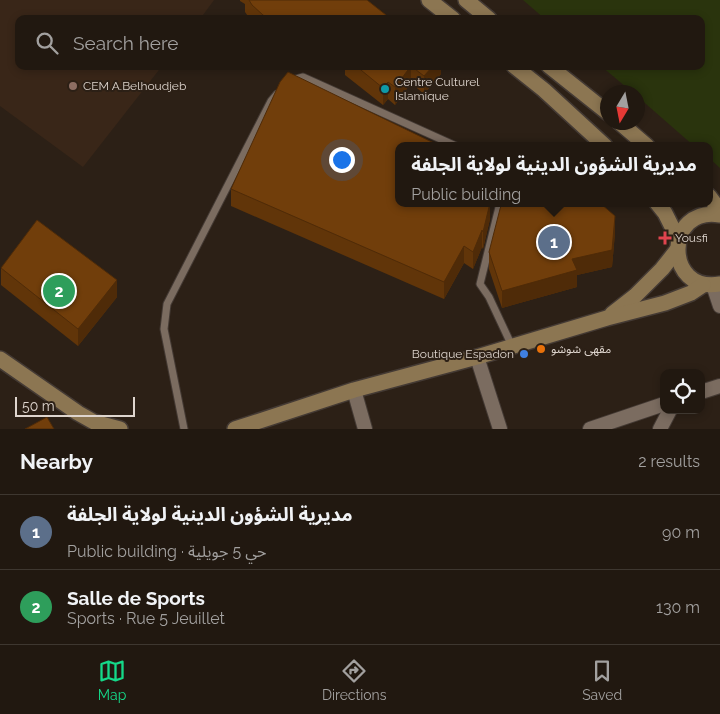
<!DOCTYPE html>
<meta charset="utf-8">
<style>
:root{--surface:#211810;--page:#2d251e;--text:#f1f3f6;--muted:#a2a09f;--line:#3e3730;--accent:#15d989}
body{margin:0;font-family:Raleway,"Noto Sans Arabic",sans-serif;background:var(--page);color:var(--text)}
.controls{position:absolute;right:15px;bottom:15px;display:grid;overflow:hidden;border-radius:10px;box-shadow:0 2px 8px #0003}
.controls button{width:45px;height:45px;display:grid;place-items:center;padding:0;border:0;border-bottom:1px solid var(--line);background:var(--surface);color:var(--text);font:25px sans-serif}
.compass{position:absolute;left:600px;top:85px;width:45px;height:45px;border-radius:50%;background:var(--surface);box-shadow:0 2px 8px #0003;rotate:190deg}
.scale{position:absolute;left:15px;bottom:12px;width:120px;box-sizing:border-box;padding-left:5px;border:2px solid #ded5ce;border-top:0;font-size:14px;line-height:18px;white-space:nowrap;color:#ded5ce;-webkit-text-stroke:4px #2c2016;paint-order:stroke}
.you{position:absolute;left:341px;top:159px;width:18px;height:18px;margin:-12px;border:4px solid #fff;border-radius:50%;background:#1a73e8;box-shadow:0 0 0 8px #1a73e833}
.badge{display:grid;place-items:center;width:32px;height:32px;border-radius:50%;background:var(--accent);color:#fff;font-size:16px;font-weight:700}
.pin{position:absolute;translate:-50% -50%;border:2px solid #fff;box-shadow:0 1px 5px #0006}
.popup{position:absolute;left:395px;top:142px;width:318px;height:65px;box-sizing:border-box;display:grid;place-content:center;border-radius:10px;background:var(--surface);filter:drop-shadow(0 1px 4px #0005);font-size:16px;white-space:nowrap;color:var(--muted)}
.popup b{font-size:19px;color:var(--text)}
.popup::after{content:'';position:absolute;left:50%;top:100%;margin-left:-10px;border:10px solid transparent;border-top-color:var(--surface)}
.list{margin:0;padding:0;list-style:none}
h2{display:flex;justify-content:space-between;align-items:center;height:65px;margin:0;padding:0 20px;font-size:21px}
h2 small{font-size:16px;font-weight:400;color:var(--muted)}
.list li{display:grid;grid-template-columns:32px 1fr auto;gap:15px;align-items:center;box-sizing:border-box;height:75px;padding:0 20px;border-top:1px solid var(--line)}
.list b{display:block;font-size:19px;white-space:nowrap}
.list p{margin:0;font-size:16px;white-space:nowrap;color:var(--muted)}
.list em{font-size:16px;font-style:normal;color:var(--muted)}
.icon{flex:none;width:28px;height:28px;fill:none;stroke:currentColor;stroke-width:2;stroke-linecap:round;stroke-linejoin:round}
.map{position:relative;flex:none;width:720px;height:429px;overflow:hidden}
.search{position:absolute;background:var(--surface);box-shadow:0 2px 8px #0003;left:15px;right:15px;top:15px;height:55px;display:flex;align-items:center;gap:12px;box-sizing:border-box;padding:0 18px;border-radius:10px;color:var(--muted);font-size:19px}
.sheet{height:215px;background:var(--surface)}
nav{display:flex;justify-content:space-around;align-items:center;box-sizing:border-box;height:70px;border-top:1px solid var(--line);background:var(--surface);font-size:14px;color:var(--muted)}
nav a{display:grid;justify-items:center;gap:2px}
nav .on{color:var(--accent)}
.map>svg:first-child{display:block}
.built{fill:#392618}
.green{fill:#2a340d}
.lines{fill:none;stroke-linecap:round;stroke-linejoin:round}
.lane-casing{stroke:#443a34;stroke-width:9}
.street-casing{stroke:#443a34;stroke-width:16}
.secondary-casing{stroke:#443a34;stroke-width:18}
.lane{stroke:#7b6c60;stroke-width:7}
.street{stroke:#7b6c60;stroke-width:14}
.secondary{stroke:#8c7652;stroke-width:15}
.wall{fill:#613509}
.shaded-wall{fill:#4f2b08}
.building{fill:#713e0b;stroke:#4f2b08}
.education-dot{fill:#8d6e63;stroke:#2c2016;stroke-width:2}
.culture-dot{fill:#0f9aa8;stroke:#2c2016;stroke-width:2}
.health-dot{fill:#e0444e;stroke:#2c2016;stroke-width:2}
.food-dot{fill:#e8710a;stroke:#2c2016;stroke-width:2}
.shop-dot{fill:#3f7fe0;stroke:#2c2016;stroke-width:2}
.labels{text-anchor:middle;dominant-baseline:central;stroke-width:4;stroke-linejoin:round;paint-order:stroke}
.poi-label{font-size:12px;fill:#ded5ce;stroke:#2c2016;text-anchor:start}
</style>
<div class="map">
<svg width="720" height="429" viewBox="0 0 720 429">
<rect width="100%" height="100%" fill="#2c2016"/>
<polygon class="built" points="0,0 214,0 200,19 19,19 19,66 162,66 83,167 0,106"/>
<polygon class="green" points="523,0 720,0 720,168 709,158 709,146 694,146 638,97 638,92 632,92 601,66 701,66 701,19 545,19"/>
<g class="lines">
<defs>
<g id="lane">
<polyline points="292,80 303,77 456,146"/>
<polyline points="500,203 480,284 489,297 512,346"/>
<polyline points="184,429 164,329 167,304 271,101 277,94"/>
</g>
<g id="street">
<polyline points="713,285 720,306"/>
<polyline points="477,357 500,429"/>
<polyline points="354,390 365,429"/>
<polyline points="701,392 720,386"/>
<polyline points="590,429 664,404"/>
<polyline points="660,429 670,410"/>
</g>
<g id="secondary">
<polyline points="429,0 453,19"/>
<polyline points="466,0 489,19"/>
<polyline points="514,66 544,90 605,146"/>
<polyline points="549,66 608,113"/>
<polyline points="619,122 647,146"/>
<polyline points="709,196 720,211"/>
<polyline points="657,203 665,213 678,239"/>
<path d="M 720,215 C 664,205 664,294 720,284"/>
<polyline points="612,314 635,296 662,269 677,250"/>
<polyline points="0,359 78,413 94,422 120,429"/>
<polyline points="235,429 354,390 477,357 607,318 665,303 691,293 703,285"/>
</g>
</defs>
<use href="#lane" class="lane-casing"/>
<use href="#street" class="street-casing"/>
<use href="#secondary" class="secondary-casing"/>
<use href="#lane" class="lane"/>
<use href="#street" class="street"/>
<use href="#secondary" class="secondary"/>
</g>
<g class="wall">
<polygon points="240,0 367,0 391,19 250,19 245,12 245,4 240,1"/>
<polygon points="345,66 441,66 441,74 424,94 411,83 395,105 388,99 383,105 345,75"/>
<polygon points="231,189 490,219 483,249 482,247 473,269 464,263 444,299 231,206"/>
<polygon points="615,233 612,267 577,275 577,287 502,308 489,269 489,252"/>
<polygon points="1,268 117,297 78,346 1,285"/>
</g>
<g class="shaded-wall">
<polygon points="411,66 411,83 395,105 395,87"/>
<polygon points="433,66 441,66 441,74 424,94 424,76"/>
<polygon points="388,82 388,99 383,105 383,88"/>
<polygon points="490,203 490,219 483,249 483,232"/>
<polygon points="615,216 615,233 612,267 577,275 577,287 502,308 502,291 572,259"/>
<polygon points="482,230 482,247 473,269 473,252"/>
<polygon points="464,246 464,263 444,299 444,282"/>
<polygon points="117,280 117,297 78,346 78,329"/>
</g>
<g class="building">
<polygon points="249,0 367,0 391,19 269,19 263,15 252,5"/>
<polygon points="356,66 433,66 424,76 411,66 395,87 388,82 383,88"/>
<polygon points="288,72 440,146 399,146 399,203 490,203 483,232 482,230 473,252 464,246 444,282 231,189 280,82"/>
<polygon points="502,203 600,203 615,216 612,250 572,259 577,270 502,291 489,252 500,209"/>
<polygon points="37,220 117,280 78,329 1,268"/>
<polygon points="47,417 54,429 25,429"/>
</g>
<circle class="education-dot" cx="73" cy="86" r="5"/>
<circle class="culture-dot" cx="385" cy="89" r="5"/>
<path class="health-dot" d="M662.5 230.5h5v5h5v5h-5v5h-5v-5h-5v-5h5z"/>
<circle class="food-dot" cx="541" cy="349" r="5"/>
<circle class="shop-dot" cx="524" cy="354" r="5"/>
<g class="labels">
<g class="poi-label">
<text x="395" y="82">Centre Culturel<tspan x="395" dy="14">Islamique</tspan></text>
<text x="83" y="86">CEM A.Belhoudjeb</text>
<text x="675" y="238">Yousfi</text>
<text x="551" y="349">مقهى شوشو</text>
<text x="514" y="354" text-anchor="end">Boutique Espadon</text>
</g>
</g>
</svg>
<div class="controls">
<button><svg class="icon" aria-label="locate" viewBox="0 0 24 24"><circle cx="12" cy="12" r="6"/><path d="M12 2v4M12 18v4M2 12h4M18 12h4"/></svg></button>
</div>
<svg class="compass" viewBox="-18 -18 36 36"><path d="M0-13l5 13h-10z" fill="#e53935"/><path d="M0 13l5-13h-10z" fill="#a2a09f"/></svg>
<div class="scale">50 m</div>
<div class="you"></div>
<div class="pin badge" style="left:554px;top:242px;background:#5c6f8a">1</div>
<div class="popup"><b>مديرية الشؤون الدينية لولاية الجلفة</b>Public building</div>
<div class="pin badge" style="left:59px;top:291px;background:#2e9e5b">2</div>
<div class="search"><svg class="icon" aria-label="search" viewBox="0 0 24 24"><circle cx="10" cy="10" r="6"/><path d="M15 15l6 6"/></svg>Search here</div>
</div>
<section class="sheet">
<h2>Nearby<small>2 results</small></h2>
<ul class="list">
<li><span class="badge" style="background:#5c6f8a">1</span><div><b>مديرية الشؤون الدينية لولاية الجلفة</b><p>Public building · حي 5 جويلية</p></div><em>90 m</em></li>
<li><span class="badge" style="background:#2e9e5b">2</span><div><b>Salle de Sports</b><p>Sports · Rue 5 Jeuillet</p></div><em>130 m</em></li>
</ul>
</section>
<nav>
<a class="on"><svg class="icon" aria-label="map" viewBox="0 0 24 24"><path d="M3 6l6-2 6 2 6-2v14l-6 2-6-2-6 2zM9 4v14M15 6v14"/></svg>Map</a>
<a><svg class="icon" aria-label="directions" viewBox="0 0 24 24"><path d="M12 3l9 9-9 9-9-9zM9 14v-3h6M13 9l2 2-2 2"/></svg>Directions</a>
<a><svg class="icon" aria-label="saved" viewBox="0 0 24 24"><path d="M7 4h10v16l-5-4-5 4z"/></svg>Saved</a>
</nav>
